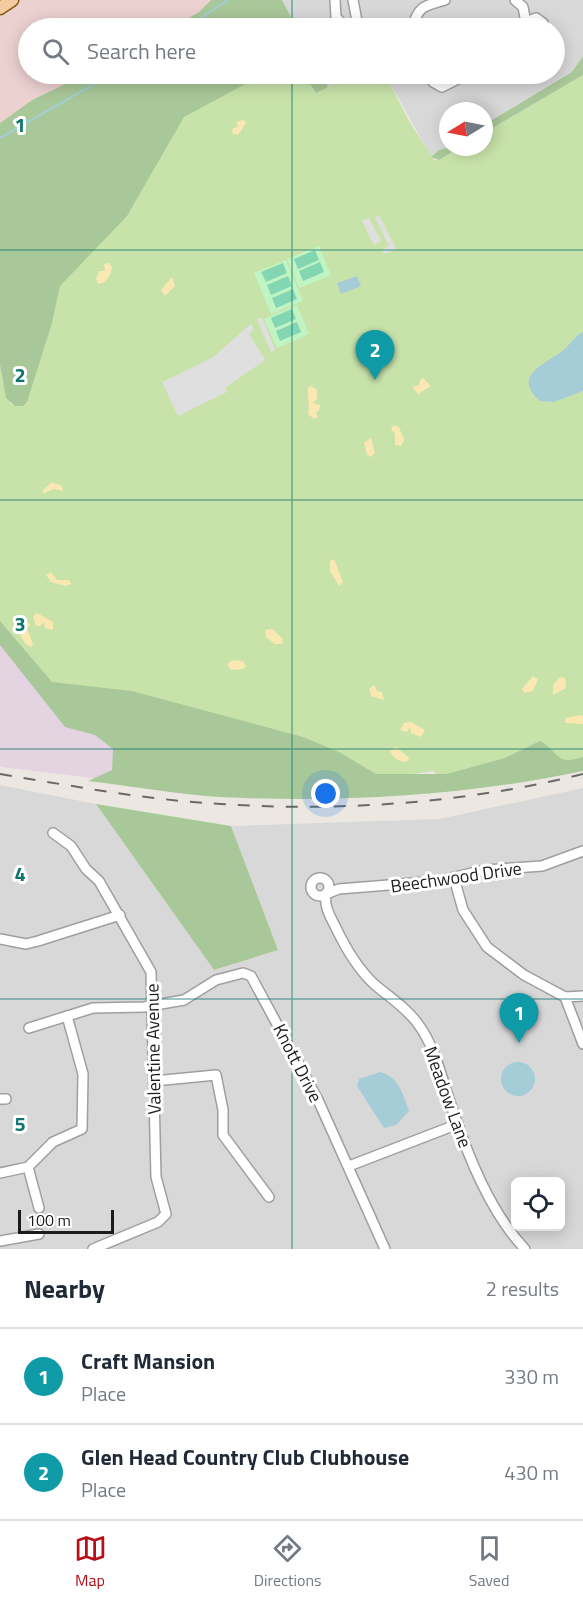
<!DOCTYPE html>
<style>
:root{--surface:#fff;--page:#f6f6f7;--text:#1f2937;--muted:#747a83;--line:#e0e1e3;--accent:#b70f16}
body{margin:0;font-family:"Titillium Web",sans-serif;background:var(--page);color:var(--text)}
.controls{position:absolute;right:18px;bottom:18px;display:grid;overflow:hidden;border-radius:9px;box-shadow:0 3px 15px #0003}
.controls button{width:54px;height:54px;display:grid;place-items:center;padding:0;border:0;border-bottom:2px solid var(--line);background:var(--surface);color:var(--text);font:30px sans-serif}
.compass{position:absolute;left:439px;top:102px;width:54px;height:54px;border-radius:50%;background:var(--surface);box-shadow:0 3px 15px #0003;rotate:260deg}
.scale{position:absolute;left:18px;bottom:15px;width:96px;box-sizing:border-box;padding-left:6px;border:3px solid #1b1b1b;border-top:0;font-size:16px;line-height:21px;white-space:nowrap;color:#1b1b1b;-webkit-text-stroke:4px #fff;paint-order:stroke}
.you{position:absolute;left:326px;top:794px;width:21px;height:21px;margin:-15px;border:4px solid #fff;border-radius:50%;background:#1a73e8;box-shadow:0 0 0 9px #1a73e833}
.badge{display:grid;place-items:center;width:39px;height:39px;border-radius:50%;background:var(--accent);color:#fff;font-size:20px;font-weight:700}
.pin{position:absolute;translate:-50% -50px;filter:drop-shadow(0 2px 3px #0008)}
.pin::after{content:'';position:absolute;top:32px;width:21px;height:18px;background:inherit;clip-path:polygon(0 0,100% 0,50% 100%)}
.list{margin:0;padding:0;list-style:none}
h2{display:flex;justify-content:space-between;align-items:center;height:78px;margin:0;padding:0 24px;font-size:26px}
h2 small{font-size:20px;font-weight:400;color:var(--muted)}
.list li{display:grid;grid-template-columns:39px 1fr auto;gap:18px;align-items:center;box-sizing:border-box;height:96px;padding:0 24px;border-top:2px solid var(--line)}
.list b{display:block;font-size:22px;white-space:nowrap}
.list p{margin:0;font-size:20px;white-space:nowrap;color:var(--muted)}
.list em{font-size:20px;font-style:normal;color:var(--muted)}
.icon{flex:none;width:33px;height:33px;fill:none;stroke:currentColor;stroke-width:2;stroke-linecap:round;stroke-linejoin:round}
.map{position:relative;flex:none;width:583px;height:1249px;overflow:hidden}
.search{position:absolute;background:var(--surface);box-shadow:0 3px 15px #0003;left:18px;right:18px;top:18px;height:66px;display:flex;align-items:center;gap:15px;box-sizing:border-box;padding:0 21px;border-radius:33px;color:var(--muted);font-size:22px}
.sheet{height:270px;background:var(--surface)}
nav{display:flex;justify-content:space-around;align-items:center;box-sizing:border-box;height:84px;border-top:2px solid var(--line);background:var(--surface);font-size:16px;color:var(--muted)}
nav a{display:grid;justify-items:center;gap:3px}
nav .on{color:var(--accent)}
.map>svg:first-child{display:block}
.residential{fill:#d9d8d8;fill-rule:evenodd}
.commercial{fill:#ecd1d1}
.industrial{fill:#e4d4e2}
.grass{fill:#c8e3aa}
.forest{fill:#a9c899}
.sand{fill:#f9e8b2}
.park{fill:#c0f4c2}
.pitch{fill:#84d6b3}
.parking{fill:#dfdfdf}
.water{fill:#a4cdd7}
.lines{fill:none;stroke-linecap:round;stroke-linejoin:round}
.stream{stroke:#a4cdd7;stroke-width:2}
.minor-casing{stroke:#9f9f9f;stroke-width:12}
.major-casing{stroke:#87590b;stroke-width:15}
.minor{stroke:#fff;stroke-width:9}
.major{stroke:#f4cb9e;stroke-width:12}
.rail{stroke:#696969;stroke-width:2;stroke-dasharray:12 12;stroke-linecap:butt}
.grid{fill:none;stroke:#0f766e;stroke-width:1.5;stroke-opacity:0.55}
.labels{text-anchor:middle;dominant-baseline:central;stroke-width:6;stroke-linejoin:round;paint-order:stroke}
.street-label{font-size:18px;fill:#1b1b1b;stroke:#fff}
.grid-label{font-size:20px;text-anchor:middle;font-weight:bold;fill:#0f766e;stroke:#fff;stroke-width:6;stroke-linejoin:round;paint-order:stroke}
</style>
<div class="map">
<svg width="583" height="1249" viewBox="0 0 583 1249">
<rect width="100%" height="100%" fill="#ece8e1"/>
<g class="residential">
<polygon points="282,0 583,0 583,56 572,72 484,125 484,111 448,111 449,147 439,150 431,157 385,74 554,74 554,28 297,28"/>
<polygon points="321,74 354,74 328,87"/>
<path d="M 0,785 L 96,804 L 214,970 L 278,950 L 231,826 L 439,819 L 583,788 L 583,1249 L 0,1249 ZM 516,1182 L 560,1182 L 560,1226 L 516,1226 Z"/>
</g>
<polygon class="commercial" points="10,0 211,0 199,12 171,28 28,28 28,74 86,74 32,100 0,123 0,6"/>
<polygon class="industrial" points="0,636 130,722 134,783 0,767"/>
<polygon class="grass" points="234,74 321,74 328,87 354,74 385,74 410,123 435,161 460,147 484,147 484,133 583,75 583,766 453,789 433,771 374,780 49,686 0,624 0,365 3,383 11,404 19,406 50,278 168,111"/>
<g class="forest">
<polygon points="211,0 282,0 297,28 171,28 199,12"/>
<polygon points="583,56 583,75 484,133 484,125 572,72"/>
<polygon points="86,74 264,74 184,117 127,216 60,286 52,323 27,402 23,406 15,406 6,398 0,365 0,123 32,100"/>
<polygon points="304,74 321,74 328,87 316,93"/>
<polygon points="449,147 460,147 439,160 431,157 439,150"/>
<path d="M 0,621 L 52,682 L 132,691 L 303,737 L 339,752 L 376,774 L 447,774 L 505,758 L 540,741 C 560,752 555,766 583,757 L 583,771 C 465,796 340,803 219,797 C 176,794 131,786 88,781 L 112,770 L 113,749 L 95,735 L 65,727 L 0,645 Z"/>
<polygon points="96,804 231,826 278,950 214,970"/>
</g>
<g class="sand">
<polygon points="244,120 246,123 238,135 232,133 233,128 238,127 236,122"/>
<path d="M 109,263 L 112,267 C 111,275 106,284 98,284 L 96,279 L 99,271 L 105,271 L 104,264 Z"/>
<polygon points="172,277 175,286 165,296 161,290"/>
<polygon points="423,378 431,386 418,394 412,387 419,385 420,380"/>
<path d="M 311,386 L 317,390 L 317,399 L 313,403 L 320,405 L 319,411 L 316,412 L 318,417 L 314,419 L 308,414 C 310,406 307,396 308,388 Z"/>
<polygon points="394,425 399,427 404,440 401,446 395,445 395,434 391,429"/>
<polygon points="371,438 375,453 371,457 367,455 364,443"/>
<polygon points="52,482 62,486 63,491 54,489 43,494 43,490"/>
<polygon points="334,559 343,582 339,586 330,571 330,561"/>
<polygon points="51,572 57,580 69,580 71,584 66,586 51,582 46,575"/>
<polygon points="37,613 53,622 53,630 45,628 44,622 40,626 36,626 33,616"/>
<path d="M 24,618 L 30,625 L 24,629 L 28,631 L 33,644 L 31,647 C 22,643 17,631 20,621 Z"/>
<polygon points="272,629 283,639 282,644 275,644 266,637 265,630"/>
<polygon points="233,660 243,661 246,666 243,669 231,670 227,664"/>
<polygon points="533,676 538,679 533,691 525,693 522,689"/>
<polygon points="560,677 565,678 566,688 553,695 553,685"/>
<polygon points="374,685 377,691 382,692 384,700 371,696 369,689"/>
<polygon points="579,715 583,716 583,724 565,723 566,718"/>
<polygon points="411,722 425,730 421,737 411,733 410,727 407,732 400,730 404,723"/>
<path d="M 396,747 L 409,758 L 408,761 C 401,764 392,757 390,751 Z"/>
</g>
<g class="park">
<polygon points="319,246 331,275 299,288 287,259"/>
<polygon points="286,260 303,301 271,314 254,273"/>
<polygon points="297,305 309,334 277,348 264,319"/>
</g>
<g class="pitch">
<polygon points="315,250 319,260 298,269 294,259"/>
<polygon points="320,262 324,272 303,281 299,271"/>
<polygon points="283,263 287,273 266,282 261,272"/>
<polygon points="288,276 292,286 271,295 267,285"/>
<polygon points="293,289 297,299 276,308 272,298"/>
<polygon points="292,309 296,319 275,328 271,318"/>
<polygon points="297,322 301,332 280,341 276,331"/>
</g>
<g class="parking">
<polygon points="379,215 396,249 384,254 382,250 389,246 375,217"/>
<polygon points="369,218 381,241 374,245 362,221"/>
<polygon points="262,317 275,350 271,352 257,319"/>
<polygon points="251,324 254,329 249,334 265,360 225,388 227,392 178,416 162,382 212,358"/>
</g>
<g class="water">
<polygon points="357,276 361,286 341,294 337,283"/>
<path d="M 583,332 L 583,391 L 554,402 L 540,401 C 511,375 546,364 561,352 C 570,346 573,337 583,332 Z"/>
<circle cx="518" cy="1079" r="17"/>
<path d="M 380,1072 C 398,1076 403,1094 409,1111 L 396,1125 L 384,1128 L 357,1086 L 359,1079 Z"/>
</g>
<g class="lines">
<g class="stream">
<polyline points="186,28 228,0"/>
<polyline points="0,138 112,74"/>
</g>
<defs>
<g id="minor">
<polyline points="335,0 336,17 345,27 352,26 357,21 353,0"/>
<polyline points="515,0 523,7 527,28"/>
<polyline points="527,26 531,20 536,18 543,23 544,28"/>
<path d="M 412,28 C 419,5 424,6 445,0"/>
<polyline points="427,74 433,82 442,87 468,74"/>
<polyline points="53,833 71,846 86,869 99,881 151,972 156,1177 166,1214 158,1222 93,1249"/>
<circle cx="320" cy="887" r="9"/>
<polyline points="454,878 463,910 487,947 524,975 565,997 583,1044"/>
<polyline points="0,939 26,944 38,941 120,915"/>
<polyline points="565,997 583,996"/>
<polyline points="29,1028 93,1008 144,1007 184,1000 216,980 243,973 251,976 318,1100 385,1249"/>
<polyline points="154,1081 216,1075 223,1110 223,1135 269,1197"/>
<polyline points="0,1099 6,1099"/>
<polyline points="349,1166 458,1124"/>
<polyline points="28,1167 39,1208"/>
<polyline points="0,1173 28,1167 53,1142 82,1129 83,1074 67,1016"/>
<polyline points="0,1241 39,1234"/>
<path d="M 525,1249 C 490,1212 468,1156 452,1108 C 442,1080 436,1048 418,1024 C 407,1008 389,997 374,984 C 357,968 346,949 336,928 C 330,916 324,907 326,894 L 339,889 L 438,881 L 485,870 L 542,866 L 583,851"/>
</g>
<polyline id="major" points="0,8 12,0"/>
</defs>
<use href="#minor" class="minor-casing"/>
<use href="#major" class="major-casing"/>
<use href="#minor" class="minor"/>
<use href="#major" class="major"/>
<path class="rail" d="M 0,774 C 73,786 147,800 221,804 C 342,812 466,803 583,774"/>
</g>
<path class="grid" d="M 292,0 L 292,28M 292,74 L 292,1249M 0,250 L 583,250M 0,500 L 583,500M 0,749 L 583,749M 0,999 L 583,999"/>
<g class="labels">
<g class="street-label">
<text transform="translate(456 877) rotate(-8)">Beechwood Drive</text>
<text transform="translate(153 1049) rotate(-91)">Valentine Avenue</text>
<text transform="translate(298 1063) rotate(63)">Knott Drive</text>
<text transform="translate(448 1097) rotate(70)">Meadow Lane</text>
</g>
</g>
<g class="grid-label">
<text x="20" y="132">1</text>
<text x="20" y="382">2</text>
<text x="20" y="631">3</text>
<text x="20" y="881">4</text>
<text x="20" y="1131">5</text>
</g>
</svg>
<div class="controls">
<button><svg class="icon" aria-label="locate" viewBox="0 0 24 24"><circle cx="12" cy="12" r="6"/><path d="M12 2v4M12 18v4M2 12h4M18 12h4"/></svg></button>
</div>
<svg class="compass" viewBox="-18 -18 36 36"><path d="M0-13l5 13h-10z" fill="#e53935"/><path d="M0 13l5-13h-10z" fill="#747a83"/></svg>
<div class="scale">100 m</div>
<div class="you"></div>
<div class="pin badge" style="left:519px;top:1043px;background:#0f9aa8">1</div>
<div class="pin badge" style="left:375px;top:380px;background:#0f9aa8">2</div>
<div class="search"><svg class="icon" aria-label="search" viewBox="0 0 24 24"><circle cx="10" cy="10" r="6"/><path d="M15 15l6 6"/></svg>Search here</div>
</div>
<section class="sheet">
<h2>Nearby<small>2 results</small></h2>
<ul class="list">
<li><span class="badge" style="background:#0f9aa8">1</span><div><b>Craft Mansion</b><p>Place</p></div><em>330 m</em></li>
<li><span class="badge" style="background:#0f9aa8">2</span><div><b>Glen Head Country Club Clubhouse</b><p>Place</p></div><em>430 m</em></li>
</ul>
</section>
<nav>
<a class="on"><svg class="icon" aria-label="map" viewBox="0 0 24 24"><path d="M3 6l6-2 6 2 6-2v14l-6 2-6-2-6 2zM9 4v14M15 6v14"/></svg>Map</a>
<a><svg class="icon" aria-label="directions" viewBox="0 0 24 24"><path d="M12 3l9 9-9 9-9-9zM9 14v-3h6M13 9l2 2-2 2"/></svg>Directions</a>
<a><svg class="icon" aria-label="saved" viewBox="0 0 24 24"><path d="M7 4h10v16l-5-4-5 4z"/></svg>Saved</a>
</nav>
